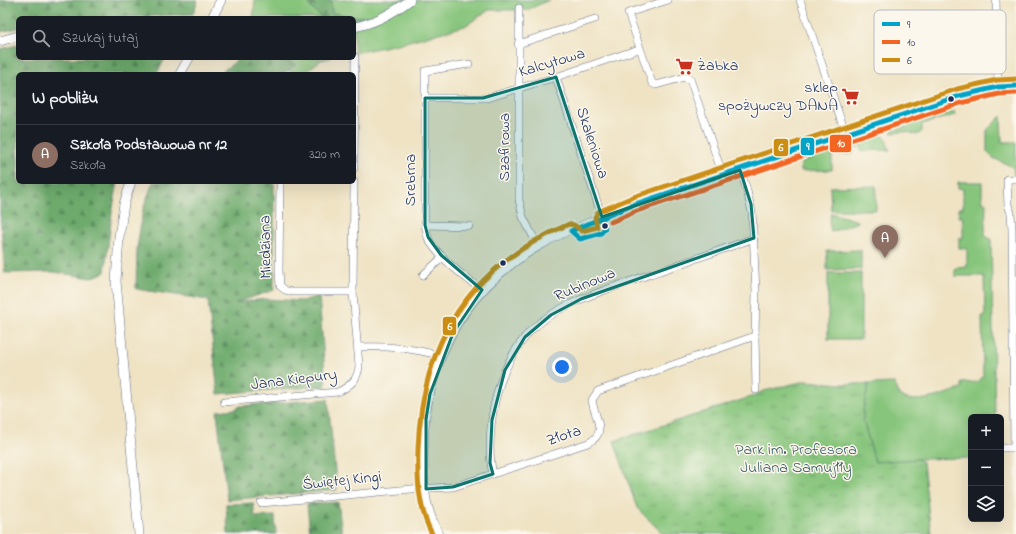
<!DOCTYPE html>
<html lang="pl">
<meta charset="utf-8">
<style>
:root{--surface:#171b24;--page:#20242c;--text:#f1f3f6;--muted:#9ea1a6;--line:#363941;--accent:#c8321e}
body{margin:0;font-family:"Indie Flower",sans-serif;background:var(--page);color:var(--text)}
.controls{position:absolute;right:12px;bottom:12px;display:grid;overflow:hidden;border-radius:6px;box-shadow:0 4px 16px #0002}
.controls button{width:36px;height:36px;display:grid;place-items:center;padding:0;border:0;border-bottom:1px solid var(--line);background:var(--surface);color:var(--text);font:20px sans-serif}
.you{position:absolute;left:562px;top:367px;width:14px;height:14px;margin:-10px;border:3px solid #fff;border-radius:50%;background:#1a73e8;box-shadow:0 0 0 6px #1a73e833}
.badge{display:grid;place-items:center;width:26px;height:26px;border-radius:50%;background:var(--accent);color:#fff;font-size:13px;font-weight:700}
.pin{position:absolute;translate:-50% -33px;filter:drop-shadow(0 1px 2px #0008)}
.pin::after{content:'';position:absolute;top:21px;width:14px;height:12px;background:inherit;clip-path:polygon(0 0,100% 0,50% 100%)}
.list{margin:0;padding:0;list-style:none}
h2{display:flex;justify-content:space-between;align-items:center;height:52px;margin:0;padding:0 16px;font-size:17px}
h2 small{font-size:13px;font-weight:400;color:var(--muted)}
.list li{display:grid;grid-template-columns:26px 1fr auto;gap:12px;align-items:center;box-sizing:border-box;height:60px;padding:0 16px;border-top:1px solid var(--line)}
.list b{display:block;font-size:15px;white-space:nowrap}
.list p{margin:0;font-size:13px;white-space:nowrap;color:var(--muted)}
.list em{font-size:13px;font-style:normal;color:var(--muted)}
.icon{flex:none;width:22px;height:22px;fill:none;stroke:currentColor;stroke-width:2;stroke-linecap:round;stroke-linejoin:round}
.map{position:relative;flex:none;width:1016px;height:534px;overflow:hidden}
.search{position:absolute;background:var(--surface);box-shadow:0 4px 16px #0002;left:16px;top:16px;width:340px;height:44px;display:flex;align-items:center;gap:10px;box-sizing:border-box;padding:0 14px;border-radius:6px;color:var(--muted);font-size:15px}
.panel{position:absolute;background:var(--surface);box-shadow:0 4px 16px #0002;left:16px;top:72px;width:340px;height:112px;border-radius:6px}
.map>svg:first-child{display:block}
.grass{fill:#87c57c;stroke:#517a6d}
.forest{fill:url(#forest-firs);stroke:#446c65}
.park{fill:url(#park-tufts);stroke:#517a6d}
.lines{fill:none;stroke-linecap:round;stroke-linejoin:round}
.street-casing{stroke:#656e82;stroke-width:8}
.secondary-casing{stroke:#656e82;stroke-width:10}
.street{stroke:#fff;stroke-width:7}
.secondary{stroke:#fff;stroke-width:9}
.bus-1-casing{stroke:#fbf7ec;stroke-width:8}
.bus-2-casing{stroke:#fbf7ec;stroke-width:8}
.bus-3-casing{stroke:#fbf7ec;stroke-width:8}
.bus-1{stroke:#01a3c8;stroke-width:5}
.bus-2{stroke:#f26522;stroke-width:5}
.bus-3{stroke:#cb8e13;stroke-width:5}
.marked{fill:#0f766e;fill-opacity:0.2;stroke:#0f766e;stroke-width:3;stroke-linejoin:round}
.bus-dot{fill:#1b2f5e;stroke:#fbf7ec;stroke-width:1.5}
.labels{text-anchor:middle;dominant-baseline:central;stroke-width:3;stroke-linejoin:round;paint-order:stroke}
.street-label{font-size:16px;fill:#1b2f5e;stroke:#fbf7ec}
.poi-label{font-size:16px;fill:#1b2f5e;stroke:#fbf7ec;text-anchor:start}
.park-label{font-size:16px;fill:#3b5c67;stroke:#fbf7ec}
.key{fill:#fbf7ec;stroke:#b8bbc1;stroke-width:1}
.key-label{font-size:11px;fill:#1b2f5e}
.line-badge{stroke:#fbf7ec;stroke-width:1.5}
.badge-label{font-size:11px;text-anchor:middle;font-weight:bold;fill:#fff}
</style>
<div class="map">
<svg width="1016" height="534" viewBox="0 0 1016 534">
<defs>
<pattern id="forest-firs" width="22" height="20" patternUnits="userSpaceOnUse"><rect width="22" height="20" fill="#6daa6c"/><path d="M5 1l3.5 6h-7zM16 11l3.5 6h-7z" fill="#598b5c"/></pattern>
<pattern id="park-tufts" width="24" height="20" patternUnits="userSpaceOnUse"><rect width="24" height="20" fill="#87c57c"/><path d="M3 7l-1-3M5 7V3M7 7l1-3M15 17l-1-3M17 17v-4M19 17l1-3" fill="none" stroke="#6ea069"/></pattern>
</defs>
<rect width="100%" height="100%" fill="#fbf7ec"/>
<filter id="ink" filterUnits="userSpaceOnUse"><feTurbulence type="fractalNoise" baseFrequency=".025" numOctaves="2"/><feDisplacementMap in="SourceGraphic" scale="8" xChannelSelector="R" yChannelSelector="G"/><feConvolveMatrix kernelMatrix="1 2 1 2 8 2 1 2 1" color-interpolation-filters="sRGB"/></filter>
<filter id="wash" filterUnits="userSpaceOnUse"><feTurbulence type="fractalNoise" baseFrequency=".012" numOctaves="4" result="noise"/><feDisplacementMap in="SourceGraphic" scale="16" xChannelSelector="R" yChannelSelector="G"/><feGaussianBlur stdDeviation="0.9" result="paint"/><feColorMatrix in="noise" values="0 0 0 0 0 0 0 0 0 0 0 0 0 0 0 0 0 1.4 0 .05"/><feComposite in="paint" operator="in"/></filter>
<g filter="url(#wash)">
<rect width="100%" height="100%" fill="#efe3c4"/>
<g class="grass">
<polygon points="255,0 549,0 527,10 489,10 465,26 398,44 354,53 354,18 253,18"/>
<polygon points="266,58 331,58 321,60 303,74 295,74"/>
<path d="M 954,111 L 955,115 L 922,124 L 922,131 C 916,138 914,133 908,132 C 902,131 896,133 891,133 L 892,131 Z"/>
<polygon points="1001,116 1002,142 1016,142 1016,176 1014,175 1013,167 993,158 987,152 987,130"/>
<polygon points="880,135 884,136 890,150 862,151 859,143"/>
<polygon points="836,143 838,149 856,143 858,147 853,147 853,154 832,155 832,170 801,171 801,162 830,151 829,146"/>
<path d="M 958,182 L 982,182 L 982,200 L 986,203 L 985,236 L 991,239 L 995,417 L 971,417 L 971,458 L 918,459 L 875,462 L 863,420 L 863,409 L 869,384 L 895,383 C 896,414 946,394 962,388 L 962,383 L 978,382 L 983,376 L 982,316 L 985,316 L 984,276 L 955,276 L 955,268 L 967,267 L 967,248 L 959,248 L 959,238 L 963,238 L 963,217 L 959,217 L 959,208 L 963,208 L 963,189 L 958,188 Z"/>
<polygon points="876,186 876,210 831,210 830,187"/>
<polygon points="831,213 858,221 858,222 831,232 829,222"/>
<polygon points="861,250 861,269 827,270 827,251"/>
<rect x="828" y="273" width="33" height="66"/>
</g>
<g class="forest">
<polygon points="0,0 198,0 193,14 116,18 18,18 18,28 0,32"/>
<polygon points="308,0 331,0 332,13 371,18 354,21 354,18 322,18 311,8"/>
<polygon points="18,45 18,58 165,58 157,74 18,74 18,182 118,182 112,212 105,272 91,278 54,272 5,273 0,213 0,49"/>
<polygon points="240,58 280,59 297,64 283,74 219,74"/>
<polygon points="153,182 274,182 274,290 235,303 265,299 302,301 319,296 326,386 218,394 208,300 136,289 137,248 143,209"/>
<polygon points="328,399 337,490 227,500 217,411 236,409 240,406"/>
<polygon points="338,502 342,534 310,534 307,504"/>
<polygon points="253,503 255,517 275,516 276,534 228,534 226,504"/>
</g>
<polygon class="park" points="805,381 841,384 869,384 863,409 863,420 875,462 918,459 923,463 931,534 663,534 637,508 614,441 751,397 764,391"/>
</g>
<g filter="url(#ink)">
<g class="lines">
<defs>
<g id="street">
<polyline points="668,0 628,13 652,83 656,85 685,77 690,79 723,176"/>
<polyline points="800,0 846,135"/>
<polyline points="996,0 998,87"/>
<polyline points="519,8 519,200 523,217 538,246"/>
<polyline points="518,44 595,19"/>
<polyline points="556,77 602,217"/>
<polyline points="425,98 425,71 469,64"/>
<polyline points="354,168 355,57"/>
<polyline points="740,170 746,187 752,212 756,291 755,336"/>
<polyline points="280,182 279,270 280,286 285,290 292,292 353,292"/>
<polyline points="425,225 469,226"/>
<polyline points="423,275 443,257"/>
<path d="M 482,290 C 467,279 436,255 428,238 C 427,234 426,229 425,225 L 425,98 L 487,98 L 556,77 L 639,49"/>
<path d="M 358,347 C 389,346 412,348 442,356"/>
<path d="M 224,402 L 338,392 C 350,386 358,380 359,366 L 353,292 L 354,182"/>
<polyline points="1001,448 1016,448"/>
<polyline points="1014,448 1012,230 1011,213 1008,205 1007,179 1016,179"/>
<path d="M 493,474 C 488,454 490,431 493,411 C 498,384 508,358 525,337 C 553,303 608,290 648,275 C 683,263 719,251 754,238"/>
<path d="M 261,503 L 411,489 L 453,487 L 588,443 C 609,433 594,417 592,400 L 598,391 L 755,336 L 756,390"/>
<path d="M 440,534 C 420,501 424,465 425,428 C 426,408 431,389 437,370 C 473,255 583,221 687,187 C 727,175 767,161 807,148 C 841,136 876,125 911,113 C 944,101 980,86 1016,86"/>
</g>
<g id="secondary">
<polyline points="212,18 221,0"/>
<path d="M 354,27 C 376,23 393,13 410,0"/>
<polyline points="0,41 18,36"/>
<polyline points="180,74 189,58"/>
<polyline points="131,182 124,204 119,237 116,281 139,534"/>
</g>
</defs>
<use href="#street" class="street-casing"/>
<use href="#secondary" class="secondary-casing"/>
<use href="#street" class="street"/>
<use href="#secondary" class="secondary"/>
<defs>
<g id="bus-1">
<polygon points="602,218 605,228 601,233 580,239 571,231"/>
<polyline points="602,218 635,204 959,96 998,87 1016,86"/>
</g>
<polyline id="bus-2" points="611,222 637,211 961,103 999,94 1016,93"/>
<path id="bus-3" d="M 432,534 C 418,508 417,478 418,448 C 422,341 469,267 569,224 L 574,225 L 582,231 L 597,227 L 595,217 L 598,212 L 633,197 L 957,89 L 997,80 L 1016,79"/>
</defs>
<use href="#bus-1" class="bus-1-casing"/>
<use href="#bus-2" class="bus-2-casing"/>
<use href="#bus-3" class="bus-3-casing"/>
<use href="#bus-1" class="bus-1"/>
<use href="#bus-2" class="bus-2"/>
<use href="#bus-3" class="bus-3"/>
</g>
</g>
<path class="marked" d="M 556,77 L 602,217 L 740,170 L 751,204 L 754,238 L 581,299 L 551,315 L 525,337 L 505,370 L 492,420 L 490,463 L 493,474 L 453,487 L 426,489 L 426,419 L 430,394 L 453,333 L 482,290 L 441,255 L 428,237 L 425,225 L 425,98 L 483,98 Z"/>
<defs>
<symbol id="supermarket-bare" viewBox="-9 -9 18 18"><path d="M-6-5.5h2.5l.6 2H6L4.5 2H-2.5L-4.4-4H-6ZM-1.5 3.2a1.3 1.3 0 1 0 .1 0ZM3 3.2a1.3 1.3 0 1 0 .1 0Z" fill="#c8321e" stroke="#fbf7ec" stroke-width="2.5" paint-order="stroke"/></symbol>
</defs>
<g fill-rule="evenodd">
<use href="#supermarket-bare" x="672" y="54" width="25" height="25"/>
<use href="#supermarket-bare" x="838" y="84" width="25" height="25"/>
</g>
<g class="bus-dot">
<circle cx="951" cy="99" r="3.5"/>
<circle cx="605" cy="226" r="3.5"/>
<circle cx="503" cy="263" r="3.5"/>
</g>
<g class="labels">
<g class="street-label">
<text transform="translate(552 63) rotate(-17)">Kalcytowa</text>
<text transform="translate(592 143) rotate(72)">Skaleniowa</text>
<text transform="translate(505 147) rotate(-90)">Szafirowa</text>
<text transform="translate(411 180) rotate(-90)">Srebrna</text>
<text transform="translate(266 247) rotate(-91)">Miedziana</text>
<text transform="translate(585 285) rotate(-23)">Rubinowa</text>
<text transform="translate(294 380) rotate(-7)">Jana Kiepury</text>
<text transform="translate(564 436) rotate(-19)">Złota</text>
<text transform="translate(342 481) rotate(-6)">Świętej Kingi</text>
</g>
<g class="poi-label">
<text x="697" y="66">Żabka</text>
<text x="838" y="88" text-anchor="end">sklep<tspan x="838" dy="18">spożywczy DANA</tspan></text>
</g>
<g class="park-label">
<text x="796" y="450">Park im. Profesora<tspan x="796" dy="18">Juliana Samujłły</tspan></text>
</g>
</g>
<rect x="874" y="10" width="132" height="64" rx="6" class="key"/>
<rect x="882" y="22" width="18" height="4" fill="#01a3c8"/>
<rect x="882" y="40" width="18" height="4" fill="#f26522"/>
<rect x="882" y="58" width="18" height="4" fill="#cb8e13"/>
<g class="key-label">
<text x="907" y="28">9</text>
<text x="907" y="46">10</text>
<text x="907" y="64">6</text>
</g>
<g class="line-badge">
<rect x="829" y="134" width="23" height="19" rx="4" fill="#f26522"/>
<rect x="800" y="137" width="15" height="19" rx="4" fill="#01a3c8"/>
<rect x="773" y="138" width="16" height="19" rx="4" fill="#cb8e13"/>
<rect x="442" y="316" width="15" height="20" rx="4" fill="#cb8e13"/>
</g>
<g class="badge-label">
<text x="841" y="147">10</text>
<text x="808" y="150">9</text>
<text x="781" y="151">6</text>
<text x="450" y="330">6</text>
</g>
</svg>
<div class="controls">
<button>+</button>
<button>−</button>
<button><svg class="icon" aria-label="layers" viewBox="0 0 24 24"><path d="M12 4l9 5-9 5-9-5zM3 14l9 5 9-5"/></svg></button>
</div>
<div class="you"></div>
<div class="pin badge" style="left:885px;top:258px;background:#8d6e63">A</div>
<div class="search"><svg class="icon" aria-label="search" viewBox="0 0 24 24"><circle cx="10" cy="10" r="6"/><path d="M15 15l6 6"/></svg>Szukaj tutaj</div>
<section class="panel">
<h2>W pobliżu<small></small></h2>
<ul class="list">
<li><span class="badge" style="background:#8d6e63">A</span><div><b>Szkoła Podstawowa nr 12</b><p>Szkoła</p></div><em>320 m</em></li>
</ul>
</section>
</div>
